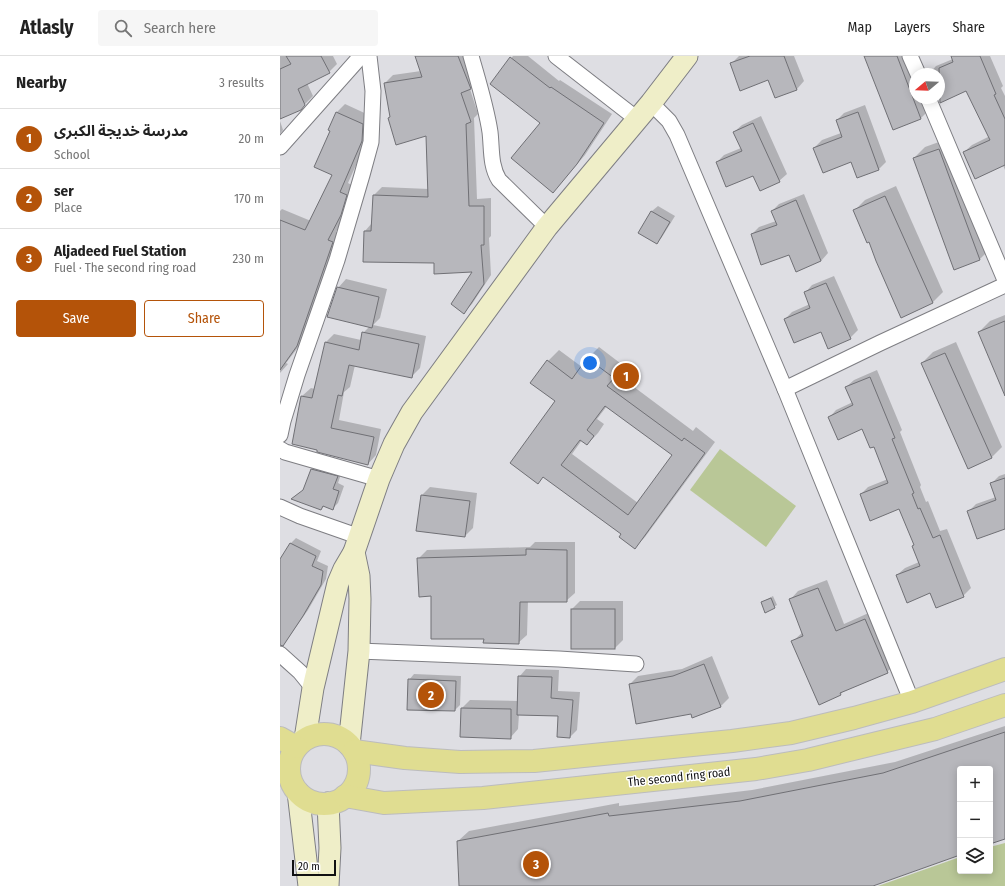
<!DOCTYPE html>
<meta charset="utf-8">
<style>
:root{--surface:#fff;--page:#f6f6f6;--text:#222;--muted:#767676;--line:#e0e0e0;--accent:#b45309}
body{margin:0;font-family:"Fira Sans Condensed","Noto Sans Arabic",sans-serif;background:var(--page);color:var(--text)}
.controls{position:absolute;right:12px;bottom:12px;display:grid;overflow:hidden;border-radius:4px;box-shadow:0 2px 10px #0003}
.controls button{width:36px;height:36px;display:grid;place-items:center;padding:0;border:0;border-bottom:1px solid var(--line);background:var(--surface);color:var(--text);font:20px sans-serif}
.compass{position:absolute;left:629px;top:12px;width:36px;height:36px;border-radius:50%;background:var(--surface);box-shadow:0 2px 10px #0003;rotate:251deg}
.scale{position:absolute;left:12px;bottom:10px;width:44px;box-sizing:border-box;padding-left:4px;border:2px solid #101012;border-top:0;font-size:11px;line-height:14px;white-space:nowrap;color:#101012;-webkit-text-stroke:3px #fff;paint-order:stroke}
.you{position:absolute;left:310px;top:307px;width:14px;height:14px;margin:-10px;border:3px solid #fff;border-radius:50%;background:#1a73e8;box-shadow:0 0 0 6px #1a73e833}
.badge{display:grid;place-items:center;width:26px;height:26px;border-radius:50%;background:var(--accent);color:#fff;font-size:13px;font-weight:700}
.pin{position:absolute;translate:-50% -50%;border:2px solid #fff;box-shadow:0 1px 4px #0006}
.list{margin:0;padding:0;list-style:none}
h2{display:flex;justify-content:space-between;align-items:center;height:52px;margin:0;padding:0 16px;font-size:17px}
h2 small{font-size:13px;font-weight:400;color:var(--muted)}
.list li{display:grid;grid-template-columns:26px 1fr auto;gap:12px;align-items:center;box-sizing:border-box;height:60px;padding:0 16px;border-top:1px solid var(--line)}
.list b{display:block;font-size:15px;white-space:nowrap}
.list p{margin:0;font-size:13px;white-space:nowrap;color:var(--muted)}
.list em{font-size:13px;font-style:normal;color:var(--muted)}
.actions{display:flex;gap:8px;padding:12px 16px}
.actions a{flex:1;padding:9px 0;border:1px solid var(--accent);border-radius:4px;text-align:center;font-size:14px;color:var(--accent)}
.actions .main{background:var(--accent);color:#fff}
.icon{flex:none;width:22px;height:22px;fill:none;stroke:currentColor;stroke-width:2;stroke-linecap:round;stroke-linejoin:round}
.map{position:relative;flex:none;width:725px;height:830px;overflow:hidden}
header{display:flex;align-items:center;gap:24px;box-sizing:border-box;height:56px;padding:0 20px;background:var(--surface);border-bottom:1px solid var(--line)}
header strong{font-size:19px}
nav{display:flex;gap:22px;margin-inline-start:auto;font-size:14px}
.search{width:280px;height:36px;background:var(--page);display:flex;align-items:center;gap:10px;box-sizing:border-box;padding:0 14px;border-radius:4px;color:var(--muted);font-size:15px}
main{display:flex}
aside{flex:1;background:var(--surface)}
.map>svg:first-child{display:block}
.green{fill:#b9c797}
.shadow{fill:#0003;fill-rule:evenodd}
.building{fill:#b7b7bc;stroke:#707075;fill-rule:evenodd}
.lines{fill:none;stroke-linecap:round;stroke-linejoin:round}
.street-casing{stroke:#7e7e83;stroke-width:17}
.secondary-casing{stroke:#7e7e83;stroke-width:23}
.primary-casing{stroke:#bcbcbd;stroke-width:24}
.street{stroke:#fff;stroke-width:15}
.secondary{stroke:#efeec8;stroke-width:21}
.primary{stroke:#e0dd91;stroke-width:22}
.labels{text-anchor:middle;dominant-baseline:central;stroke-width:3;stroke-linejoin:round;paint-order:stroke}
.street-label{font-size:12px;fill:#101012;stroke:#fff}
</style>
<header>
<strong>Atlasly</strong>
<div class="search"><svg class="icon" aria-label="search" viewBox="0 0 24 24"><circle cx="10" cy="10" r="6"/><path d="M15 15l6 6"/></svg>Search here</div>
<nav><a>Map</a><a>Layers</a><a>Share</a></nav>
</header>
<main>
<aside>
<h2>Nearby<small>3 results</small></h2>
<ul class="list">
<li><span class="badge">1</span><div><b>مدرسة خديجة الكبرى</b><p>School</p></div><em>20 m</em></li>
<li><span class="badge">2</span><div><b>ser</b><p>Place</p></div><em>170 m</em></li>
<li><span class="badge">3</span><div><b>Aljadeed Fuel Station</b><p>Fuel · The second ring road</p></div><em>230 m</em></li>
</ul>
<div class="actions"><a class="main">Save</a><a>Share</a></div>
</aside>
<div class="map">
<svg width="725" height="830" viewBox="0 0 725 830">
<rect width="100%" height="100%" fill="#dedee3"/>
<g class="green">
<polygon points="440,393 516,450 486,491 410,434"/>
<polygon points="725,787 725,830 598,830 680,801 680,815 710,815 710,791"/>
</g>
<g class="shadow">
<polygon points="0,0 53,0 57,8 49,16 27,27 33,40 20,53 0,61"/>
<polygon points="136,0 189,0 198,24 190,33 198,58 194,62 197,143 211,142 211,180 209,182 211,219 192,248 184,256 194,215 155,206 85,175 92,167 94,139 102,131 149,133 147,79 111,60 105,27 113,19 141,15"/>
<polygon points="233,0 248,0 279,25 280,24 332,58 305,99 273,136 261,67 211,28"/>
<polygon points="459,0 514,0 524,25 517,33 495,41 488,23 451,8"/>
<polygon points="585,0 632,0 635,18 635,42 648,42 652,51 641,62 613,73"/>
<polygon points="672,0 710,0 723,30 721,32 725,40 725,114 723,109 684,96 692,89 710,80 686,34 661,45 659,40 659,18 649,18 656,10 673,3"/>
<polygon points="65,48 91,60 89,80 68,127 75,131 69,150 56,176 61,178 26,281 6,307 8,308 0,317 0,155 2,153 31,165 54,118 51,74 57,56"/>
<polygon points="585,49 606,106 598,114 534,92 542,84 561,77 557,64 564,57"/>
<polygon points="481,60 507,118 499,125 473,118 437,106 444,99 461,92 454,76 462,69"/>
<polygon points="0,65 3,74 0,78"/>
<polygon points="670,82 711,192 700,203 675,212 634,102 645,91"/>
<polygon points="616,130 663,236 652,247 589,185 574,155 585,144"/>
<polygon points="524,138 548,197 541,205 509,198 472,178 479,171 496,165 492,155 499,148"/>
<polygon points="378,150 395,160 382,181 377,187 360,177 372,155"/>
<polygon points="554,220 578,274 570,282 505,263 512,256 530,248 525,237 532,229"/>
<polygon points="66,223 107,233 100,262 93,269 146,280 140,312 131,321 75,309 70,331 64,336 59,364 101,373 96,399 88,408 38,395 22,340 31,332 35,333 46,286 54,278 81,284 83,277 90,270 58,232"/>
<polygon points="725,259 725,337 699,276 710,265"/>
<polygon points="676,286 722,391 711,402 642,307 653,296"/>
<path d="M 319,291 L 344,310 L 338,319 L 413,375 L 416,371 L 435,386 L 365,481 L 354,492 L 342,478 L 264,420 L 258,426 L 276,345 L 268,305 L 279,294 L 302,311 L 308,302 ZM 327,350 L 393,399 L 358,447 L 292,398 L 302,384 L 307,388 L 318,377 L 324,368 L 317,363 Z"/>
<polygon points="597,314 622,374 620,376 641,429 640,431 646,446 648,445 660,475 667,473 691,532 683,540 651,536 617,519 625,512 639,506 635,489 620,452 581,438 588,431 608,423 594,390 583,372 549,362 556,354 573,346 566,331 574,324"/>
<polygon points="37,408 62,415 58,427 64,430 58,447 52,453 44,450 41,453 25,433 32,413"/>
<polygon points="725,418 725,472 688,456 696,448 716,441 711,428 719,420"/>
<polygon points="150,431 197,437 193,472 185,480 142,439"/>
<polygon points="16,482 41,495 37,505 48,510 46,523 28,554 9,581 4,586 0,583 0,505 11,487"/>
<polygon points="255,486 295,486 295,537 286,545 248,545 247,579 238,587 205,582 152,539 138,503 147,494 250,491"/>
<polygon points="547,524 564,568 593,555 615,608 607,616 564,634 561,638 512,586 523,576 510,544 518,535"/>
<polygon points="493,540 497,549 486,555 482,546"/>
<polygon points="300,545 343,545 343,584 335,592 292,553"/>
<polygon points="432,600 449,642 441,650 413,661 411,657 350,628 358,620 402,613"/>
<polygon points="246,613 279,614 278,635 300,636 297,674 290,681 279,659 239,658 238,673 230,682 182,652 190,644 238,645 239,621"/>
<polygon points="134,618 181,620 180,649 175,654 129,624"/>
<polygon points="725,670 725,781 710,787 710,713 680,713 680,798 590,830 180,830 178,785 189,775 339,747 339,750 472,734 615,706"/>
</g>
<g class="building">
<polygon points="6,0 41,0 50,17 18,33 25,49 21,54 0,63 0,13 11,8"/>
<polygon points="135,0 178,0 191,33 181,37 191,66 186,68 189,150 204,150 204,189 201,189 204,228 184,258 171,248 192,216 154,218 154,207 83,206 84,175 91,175 93,139 148,141 146,80 116,89 108,62 110,61 104,27 142,21"/>
<polygon points="470,0 504,0 517,34 495,42 488,24 460,35 450,7"/>
<polygon points="584,0 617,0 641,63 613,74"/>
<polygon points="671,0 700,0 716,38 714,39 725,63 725,109 695,123 683,96 710,84 686,35 660,47 659,12 673,6"/>
<polygon points="230,1 270,32 271,31 324,67 297,108 273,137 231,102 260,67 210,28"/>
<polygon points="56,56 83,68 82,85 60,136 67,139 61,159 48,184 53,186 17,290 0,314 0,164 25,174 52,119 34,111 50,75 48,74"/>
<polygon points="578,56 599,114 577,122 571,106 543,117 533,92 562,81 556,64"/>
<polygon points="473,67 500,126 480,135 473,120 446,131 436,106 462,95 453,76"/>
<polygon points="659,93 700,204 674,214 633,102"/>
<polygon points="605,140 653,247 621,262 596,205 589,186 587,187 573,154"/>
<polygon points="516,144 541,205 516,216 509,199 481,209 471,178 497,169 491,155"/>
<polygon points="371,155 390,166 377,188 358,177"/>
<polygon points="546,227 571,283 548,293 541,276 514,287 504,263 530,252 524,236"/>
<polygon points="57,231 99,241 92,272 47,261"/>
<polygon points="725,265 725,340 698,276"/>
<polygon points="82,276 139,288 132,322 69,309 62,340 58,339 51,372 94,381 88,409 37,396 37,394 12,388 21,340 32,342 45,286 79,294"/>
<polygon points="665,297 712,402 688,413 641,307"/>
<path d="M 307,302 L 334,322 L 327,330 L 402,385 L 404,382 L 425,397 L 355,493 L 339,481 L 341,478 L 263,421 L 258,428 L 230,407 L 275,345 L 250,327 L 267,304 L 292,323 ZM 325,350 L 392,399 L 348,459 L 281,409 L 300,384 L 307,389 L 314,380 L 307,374 Z"/>
<polygon points="590,321 615,382 612,383 634,437 632,438 638,453 640,452 653,482 660,479 684,541 656,552 650,537 627,547 616,519 640,510 632,490 634,489 619,453 590,465 580,438 608,427 594,391 590,392 582,373 558,384 548,361 573,349 565,331"/>
<polygon points="31,413 58,420 53,433 59,435 53,454 43,450 41,454 11,443 23,434"/>
<polygon points="725,422 725,473 697,483 687,455 716,444 710,427"/>
<polygon points="141,439 190,445 185,481 136,475"/>
<polygon points="10,487 36,500 32,510 43,515 41,529 23,560 3,590 0,589 0,503"/>
<polygon points="246,493 287,494 287,546 240,546 239,588 203,587 204,583 151,583 151,540 139,541 137,502 246,499"/>
<polygon points="538,532 556,575 585,563 608,617 560,637 561,639 539,649 511,585 523,580 509,543"/>
<polygon points="491,542 495,552 485,557 481,546"/>
<rect x="291" y="553" width="44" height="40"/>
<polygon points="424,608 441,651 412,662 411,658 356,668 349,628 393,620"/>
<polygon points="238,620 272,621 271,642 293,644 290,682 277,681 278,660 237,659"/>
<polygon points="128,623 176,625 175,655 127,654"/>
<polygon points="181,652 231,653 231,683 180,681"/>
<polygon points="725,676 725,783 710,788 710,713 680,713 680,799 593,830 179,830 177,785 328,757 329,760 460,745 603,717"/>
</g>
<g class="lines">
<defs>
<g id="street">
<path d="M 191,0 C 198,25 206,50 210,76 C 212,93 210,109 219,124 L 267,171"/>
<polyline points="276,0 357,63"/>
<polyline points="630,0 638,18"/>
<polyline points="648,42 725,224"/>
<polyline points="371,47 389,65 397,79 505,333 632,646"/>
<polyline points="0,91 81,0"/>
<polyline points="505,333 600,287 725,229"/>
<polyline points="0,379 3,365 17,319 57,204 82,119 91,86 93,35 89,0"/>
<polyline points="0,393 5,396 99,423"/>
<polyline points="0,451 20,460 80,481"/>
<polyline points="79,595 279,603 356,608"/>
<polyline points="0,598 20,616 33,632"/>
</g>
<g id="secondary">
<polyline points="25,683 33,632 58,527 64,513 74,496 99,423 114,388 132,356 267,171 371,47 407,0"/>
<polyline points="69,689 79,595 80,543 79,520 74,496"/>
<polyline points="18,736 29,830"/>
<polyline points="48,830 50,792 48,747"/>
</g>
<g id="primary">
<circle cx="44" cy="713" r="35"/>
<polyline points="0,682 16,691"/>
<polyline points="74,695 125,702 180,706 254,705 452,685 511,677 574,662 632,646 725,613"/>
<polyline points="65,740 104,747 203,742 476,713 528,704 655,673 725,649"/>
</g>
</defs>
<use href="#street" class="street-casing"/>
<use href="#secondary" class="secondary-casing"/>
<use href="#primary" class="primary-casing"/>
<use href="#street" class="street"/>
<use href="#secondary" class="secondary"/>
<use href="#primary" class="primary"/>
</g>
<g class="labels">
<g class="street-label">
<text transform="translate(399 721) rotate(-6)">The second ring road</text>
</g>
</g>
</svg>
<div class="controls">
<button>+</button>
<button>−</button>
<button><svg class="icon" aria-label="layers" viewBox="0 0 24 24"><path d="M12 4l9 5-9 5-9-5zM3 14l9 5 9-5"/></svg></button>
</div>
<svg class="compass" viewBox="-18 -18 36 36"><path d="M0-13l5 13h-10z" fill="#e53935"/><path d="M0 13l5-13h-10z" fill="#767676"/></svg>
<div class="scale">20 m</div>
<div class="you"></div>
<div class="pin badge" style="left:346px;top:320px">1</div>
<div class="pin badge" style="left:151px;top:639px">2</div>
<div class="pin badge" style="left:256px;top:808px">3</div>
</div>
</main>
